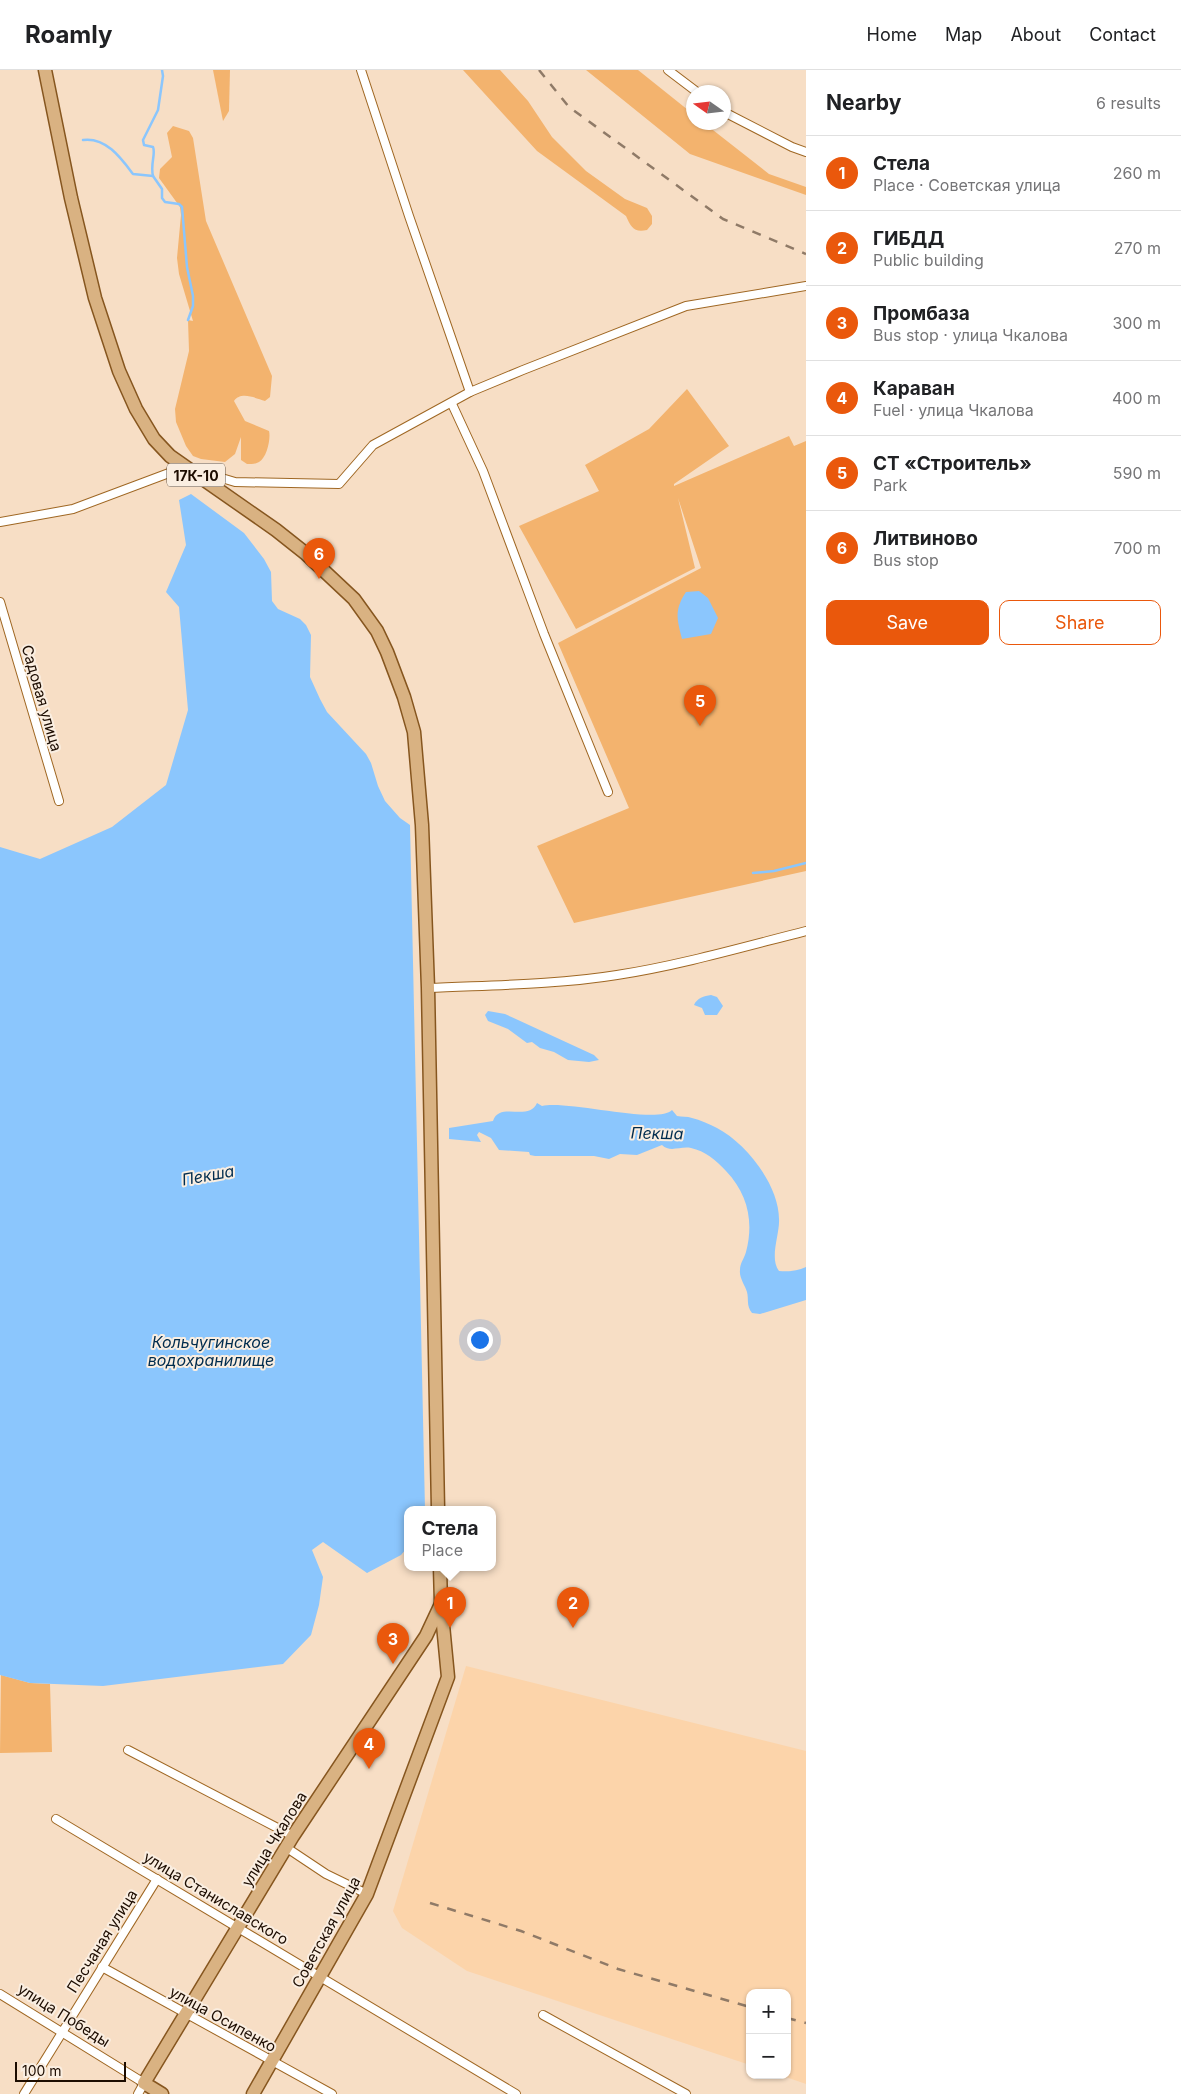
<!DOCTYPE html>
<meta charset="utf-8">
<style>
:root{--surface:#fff;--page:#f6f6f6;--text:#202124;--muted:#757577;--line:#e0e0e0;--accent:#ea580c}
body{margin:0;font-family:Inter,sans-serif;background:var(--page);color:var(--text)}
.controls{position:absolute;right:15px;bottom:15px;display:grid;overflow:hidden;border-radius:10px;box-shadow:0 1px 4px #0004}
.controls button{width:45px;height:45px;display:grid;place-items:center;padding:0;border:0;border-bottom:1px solid var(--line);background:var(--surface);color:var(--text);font:25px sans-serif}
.compass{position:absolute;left:686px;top:15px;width:45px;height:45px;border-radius:50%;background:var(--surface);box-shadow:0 1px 4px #0004;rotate:284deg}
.scale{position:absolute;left:15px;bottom:12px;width:111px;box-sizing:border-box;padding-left:5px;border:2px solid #1c0c00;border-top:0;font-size:14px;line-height:18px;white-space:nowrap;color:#1c0c00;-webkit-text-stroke:4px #faeee1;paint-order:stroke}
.you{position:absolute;left:479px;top:1269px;width:18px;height:18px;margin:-12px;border:4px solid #fff;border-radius:50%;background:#1a73e8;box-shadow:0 0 0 8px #1a73e833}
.badge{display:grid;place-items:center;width:32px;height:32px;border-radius:50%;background:var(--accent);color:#fff;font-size:16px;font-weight:700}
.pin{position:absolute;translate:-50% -41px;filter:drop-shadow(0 1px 2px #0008)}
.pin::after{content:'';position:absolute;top:26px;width:18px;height:15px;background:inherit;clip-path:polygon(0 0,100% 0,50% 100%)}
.popup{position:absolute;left:404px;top:1436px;width:92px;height:65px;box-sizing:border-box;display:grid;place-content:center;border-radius:10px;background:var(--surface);filter:drop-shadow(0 1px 4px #0005);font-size:16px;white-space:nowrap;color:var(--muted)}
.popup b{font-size:19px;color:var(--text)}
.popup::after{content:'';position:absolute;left:50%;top:100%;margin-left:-10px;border:10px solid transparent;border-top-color:var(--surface)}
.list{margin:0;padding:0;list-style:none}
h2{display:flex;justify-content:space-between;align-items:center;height:65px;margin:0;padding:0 20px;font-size:21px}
h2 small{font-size:16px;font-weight:400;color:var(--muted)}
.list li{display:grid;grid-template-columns:32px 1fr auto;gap:15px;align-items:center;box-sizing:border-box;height:75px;padding:0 20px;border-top:1px solid var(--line)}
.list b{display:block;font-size:19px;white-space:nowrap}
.list p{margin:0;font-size:16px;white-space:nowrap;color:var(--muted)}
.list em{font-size:16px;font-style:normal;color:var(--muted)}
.actions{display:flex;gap:10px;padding:15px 20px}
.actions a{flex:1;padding:11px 0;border:1px solid var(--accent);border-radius:10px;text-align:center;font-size:18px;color:var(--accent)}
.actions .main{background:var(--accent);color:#fff}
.map{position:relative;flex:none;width:806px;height:2024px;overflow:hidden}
header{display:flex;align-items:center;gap:30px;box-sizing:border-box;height:70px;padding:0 25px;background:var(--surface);border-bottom:1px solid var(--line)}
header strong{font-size:24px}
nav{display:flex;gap:28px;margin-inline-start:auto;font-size:18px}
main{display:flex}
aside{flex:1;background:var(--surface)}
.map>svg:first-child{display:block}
.built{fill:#fcd4aa}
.green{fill:#f3b36e}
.water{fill:#8bc6fd}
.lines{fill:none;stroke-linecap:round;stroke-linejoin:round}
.stream{stroke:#8bc6fd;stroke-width:2.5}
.minor-casing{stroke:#9f6723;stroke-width:10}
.primary-casing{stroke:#86561f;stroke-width:15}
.minor{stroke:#fff;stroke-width:8}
.primary{stroke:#d9b282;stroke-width:12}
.rail{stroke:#8f7a67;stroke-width:2.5;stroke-dasharray:9 9;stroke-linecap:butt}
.labels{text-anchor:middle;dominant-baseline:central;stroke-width:4;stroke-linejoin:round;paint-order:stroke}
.shield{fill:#faeee1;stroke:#5f5044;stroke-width:1}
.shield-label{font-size:14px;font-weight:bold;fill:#1c0c00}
.street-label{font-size:15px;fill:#1c0c00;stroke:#faeee1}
.water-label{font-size:16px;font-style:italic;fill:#002c4e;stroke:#faeee1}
</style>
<header>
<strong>Roamly</strong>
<nav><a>Home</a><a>Map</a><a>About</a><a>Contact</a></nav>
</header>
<main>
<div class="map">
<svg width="806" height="2024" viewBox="0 0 806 2024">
<rect width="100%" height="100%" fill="#f7dec5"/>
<polygon class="built" points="466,1596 806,1681 806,2014 780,2005 787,2005 787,1923 750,1923 750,1995 467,1901 402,1858 393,1841"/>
<g class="green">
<polygon points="213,0 230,0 229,41 223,51"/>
<path d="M 463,0 L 500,0 L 528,31 L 552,67 L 586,101 L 625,129 L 647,138 L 652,146 L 652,154 L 647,160 C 634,163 631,157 626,146 L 537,81 Z"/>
<polygon points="586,0 638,0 693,44 694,52 704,53 769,104 806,117 806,125 690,84"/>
<path d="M 173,56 L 189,61 L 193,68 L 206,151 L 272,306 L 270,327 L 265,331 C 255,328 241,321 234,331 L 245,351 L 269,361 C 271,368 267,388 259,392 C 256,394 251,394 247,394 L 241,390 L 241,367 L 235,384 L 225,392 L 201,389 L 193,386 L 186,376 L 176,352 L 175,339 L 189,281 L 188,250 L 193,251 L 179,204 L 177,188 L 181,145 L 180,137 L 159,108 L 160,99 L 172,87 L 167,63 Z"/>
<polygon points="687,319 729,376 674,414 674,416 789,366 794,376 806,371 806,801 574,853 537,776 629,738 558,573 701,498 678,428 695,498 576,559 519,456 599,421 585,395 649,359"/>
<polygon points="1,1605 30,1613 50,1614 52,1682 0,1683"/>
</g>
<g class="water">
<polygon points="191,424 244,463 264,489 271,502 272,531 278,539 300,549 306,555 311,565 310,607 320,629 327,642 366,684 371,693 378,716 385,731 400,748 410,755 425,1439 408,1439 407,1478 401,1485 367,1503 323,1472 312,1480 323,1507 319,1535 311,1565 283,1594 103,1616 30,1613 0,1605 0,777 40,789 112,757 166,715 188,640 179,537 166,522 186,475 179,430"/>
<path d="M 699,521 L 708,528 L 718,548 L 711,564 L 682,569 C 677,549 674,540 686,522 Z"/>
<path d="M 711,925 L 717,927 L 723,936 L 717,945 L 705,945 L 702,938 L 694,935 C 697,928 704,926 711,925 Z"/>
<polygon points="488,941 505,944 594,985 599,990 589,992 568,990 554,982 540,978 532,972 527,973 508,959 488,951 485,945"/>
<path d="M 537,1033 L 542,1036 C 568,1030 658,1055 672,1040 L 677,1046 C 682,1047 687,1046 692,1048 C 700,1050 709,1054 717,1058 C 746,1073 779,1115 779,1149 C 780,1164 769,1188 779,1201 C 789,1202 797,1201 806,1197 L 806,1230 L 760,1244 L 752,1243 C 746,1235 749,1230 747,1222 C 745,1215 739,1208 740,1200 C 740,1193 744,1189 746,1182 C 754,1152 748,1124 726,1101 C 716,1090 705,1081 691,1078 C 680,1076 670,1083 662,1075 L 637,1085 L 620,1084 L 609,1089 L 594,1086 L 535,1086 L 530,1085 L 529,1082 L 499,1080 L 491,1068 L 479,1062 L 477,1065 L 481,1072 L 449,1069 L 449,1058 L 493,1051 C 499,1031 529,1052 537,1033 Z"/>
</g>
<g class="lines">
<g class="stream">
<path d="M 83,70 C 106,67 121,88 133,104 L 153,106 L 162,119 L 162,128 L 165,132 L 179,134 L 182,137 L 187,197 L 193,226 L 193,236 L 188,250"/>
<path d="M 153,106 C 150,94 156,84 153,77 L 144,75 L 143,70 L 158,40 L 163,6 L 162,0"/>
<polyline points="753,803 774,801 806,793"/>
</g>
<defs>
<g id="minor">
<polyline points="361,0 409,146 470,322"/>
<polyline points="668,0 697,22"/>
<polyline points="724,42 792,77 806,82"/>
<polyline points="452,334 483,401 544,564 608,722"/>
<polyline points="0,452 73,439 185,397 235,412 339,414 373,375 470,322 523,300 686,236 806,216"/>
<polyline points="0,532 59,731"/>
<path d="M 428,918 C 491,915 555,915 617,905 C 681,895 743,877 806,861"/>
<polyline points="128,1680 293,1766"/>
<polyline points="56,1749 516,2024"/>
<polyline points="287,1778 326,1804 367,1824"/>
<polyline points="102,1897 332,2024"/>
<polyline points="0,1924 144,2013 138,2024"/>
<polyline points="543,1945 686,2024"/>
<polyline points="24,2024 157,1809"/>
</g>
<g id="primary">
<polyline points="45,0 71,128 95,228 119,301 136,339 154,369 170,386 276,460 305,483 354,529 377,561 387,582 404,627 414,662 422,755 428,918 438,1439"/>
<polyline points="162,2024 144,2013 293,1766 426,1566 441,1534"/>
<polyline points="253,2024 367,1824 448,1607 441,1534 440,1497"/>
</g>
</defs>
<use href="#minor" class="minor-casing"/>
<use href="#primary" class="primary-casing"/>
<use href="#minor" class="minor"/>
<use href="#primary" class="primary"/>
<g class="rail">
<polyline points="539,0 569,37 723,149 806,184"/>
<polyline points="430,1833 521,1861 618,1899 750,1937"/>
<polyline points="787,1948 806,1953"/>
</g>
</g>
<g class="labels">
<rect class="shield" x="167" y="393.5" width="58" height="23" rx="4"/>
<g class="shield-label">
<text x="196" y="405">17К-10</text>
</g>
<g class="street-label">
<text transform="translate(42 628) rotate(74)">Садовая улица</text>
<text transform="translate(274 1769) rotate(-58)">улица Чкалова</text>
<text transform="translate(216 1828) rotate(31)">улица Станиславского</text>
<text transform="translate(326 1862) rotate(-61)">Советская улица</text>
<text transform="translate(102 1871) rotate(-58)">Песчаная улица</text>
<text transform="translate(64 1945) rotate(32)">улица Победы</text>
<text transform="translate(223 1949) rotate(29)">улица Осипенко</text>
</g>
<g class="water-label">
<text transform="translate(657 1063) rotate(1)">Пекша</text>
<text transform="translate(208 1105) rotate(-10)">Пекша</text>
<text x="211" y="1272">Кольчугинское<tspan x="211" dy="18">водохранилище</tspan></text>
</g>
</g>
</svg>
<div class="controls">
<button>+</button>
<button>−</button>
</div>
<svg class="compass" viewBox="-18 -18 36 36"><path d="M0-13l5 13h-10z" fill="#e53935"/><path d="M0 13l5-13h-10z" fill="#757577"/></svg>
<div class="scale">100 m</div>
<div class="you"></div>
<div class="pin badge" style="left:450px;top:1558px">1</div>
<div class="popup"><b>Стела</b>Place</div>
<div class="pin badge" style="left:573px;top:1558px">2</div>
<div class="pin badge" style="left:393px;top:1594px">3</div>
<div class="pin badge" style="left:369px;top:1699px">4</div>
<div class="pin badge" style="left:700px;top:656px">5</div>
<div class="pin badge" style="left:319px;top:509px">6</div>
</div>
<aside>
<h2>Nearby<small>6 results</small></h2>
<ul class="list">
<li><span class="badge">1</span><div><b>Стела</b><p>Place · Советская улица</p></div><em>260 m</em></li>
<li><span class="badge">2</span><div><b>ГИБДД</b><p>Public building</p></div><em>270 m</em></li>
<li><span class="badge">3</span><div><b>Промбаза</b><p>Bus stop · улица Чкалова</p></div><em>300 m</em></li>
<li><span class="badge">4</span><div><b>Караван</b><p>Fuel · улица Чкалова</p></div><em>400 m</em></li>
<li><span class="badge">5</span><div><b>СТ «Строитель»</b><p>Park</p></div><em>590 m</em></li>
<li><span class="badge">6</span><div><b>Литвиново</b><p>Bus stop</p></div><em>700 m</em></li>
</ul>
<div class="actions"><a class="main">Save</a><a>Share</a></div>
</aside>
</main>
